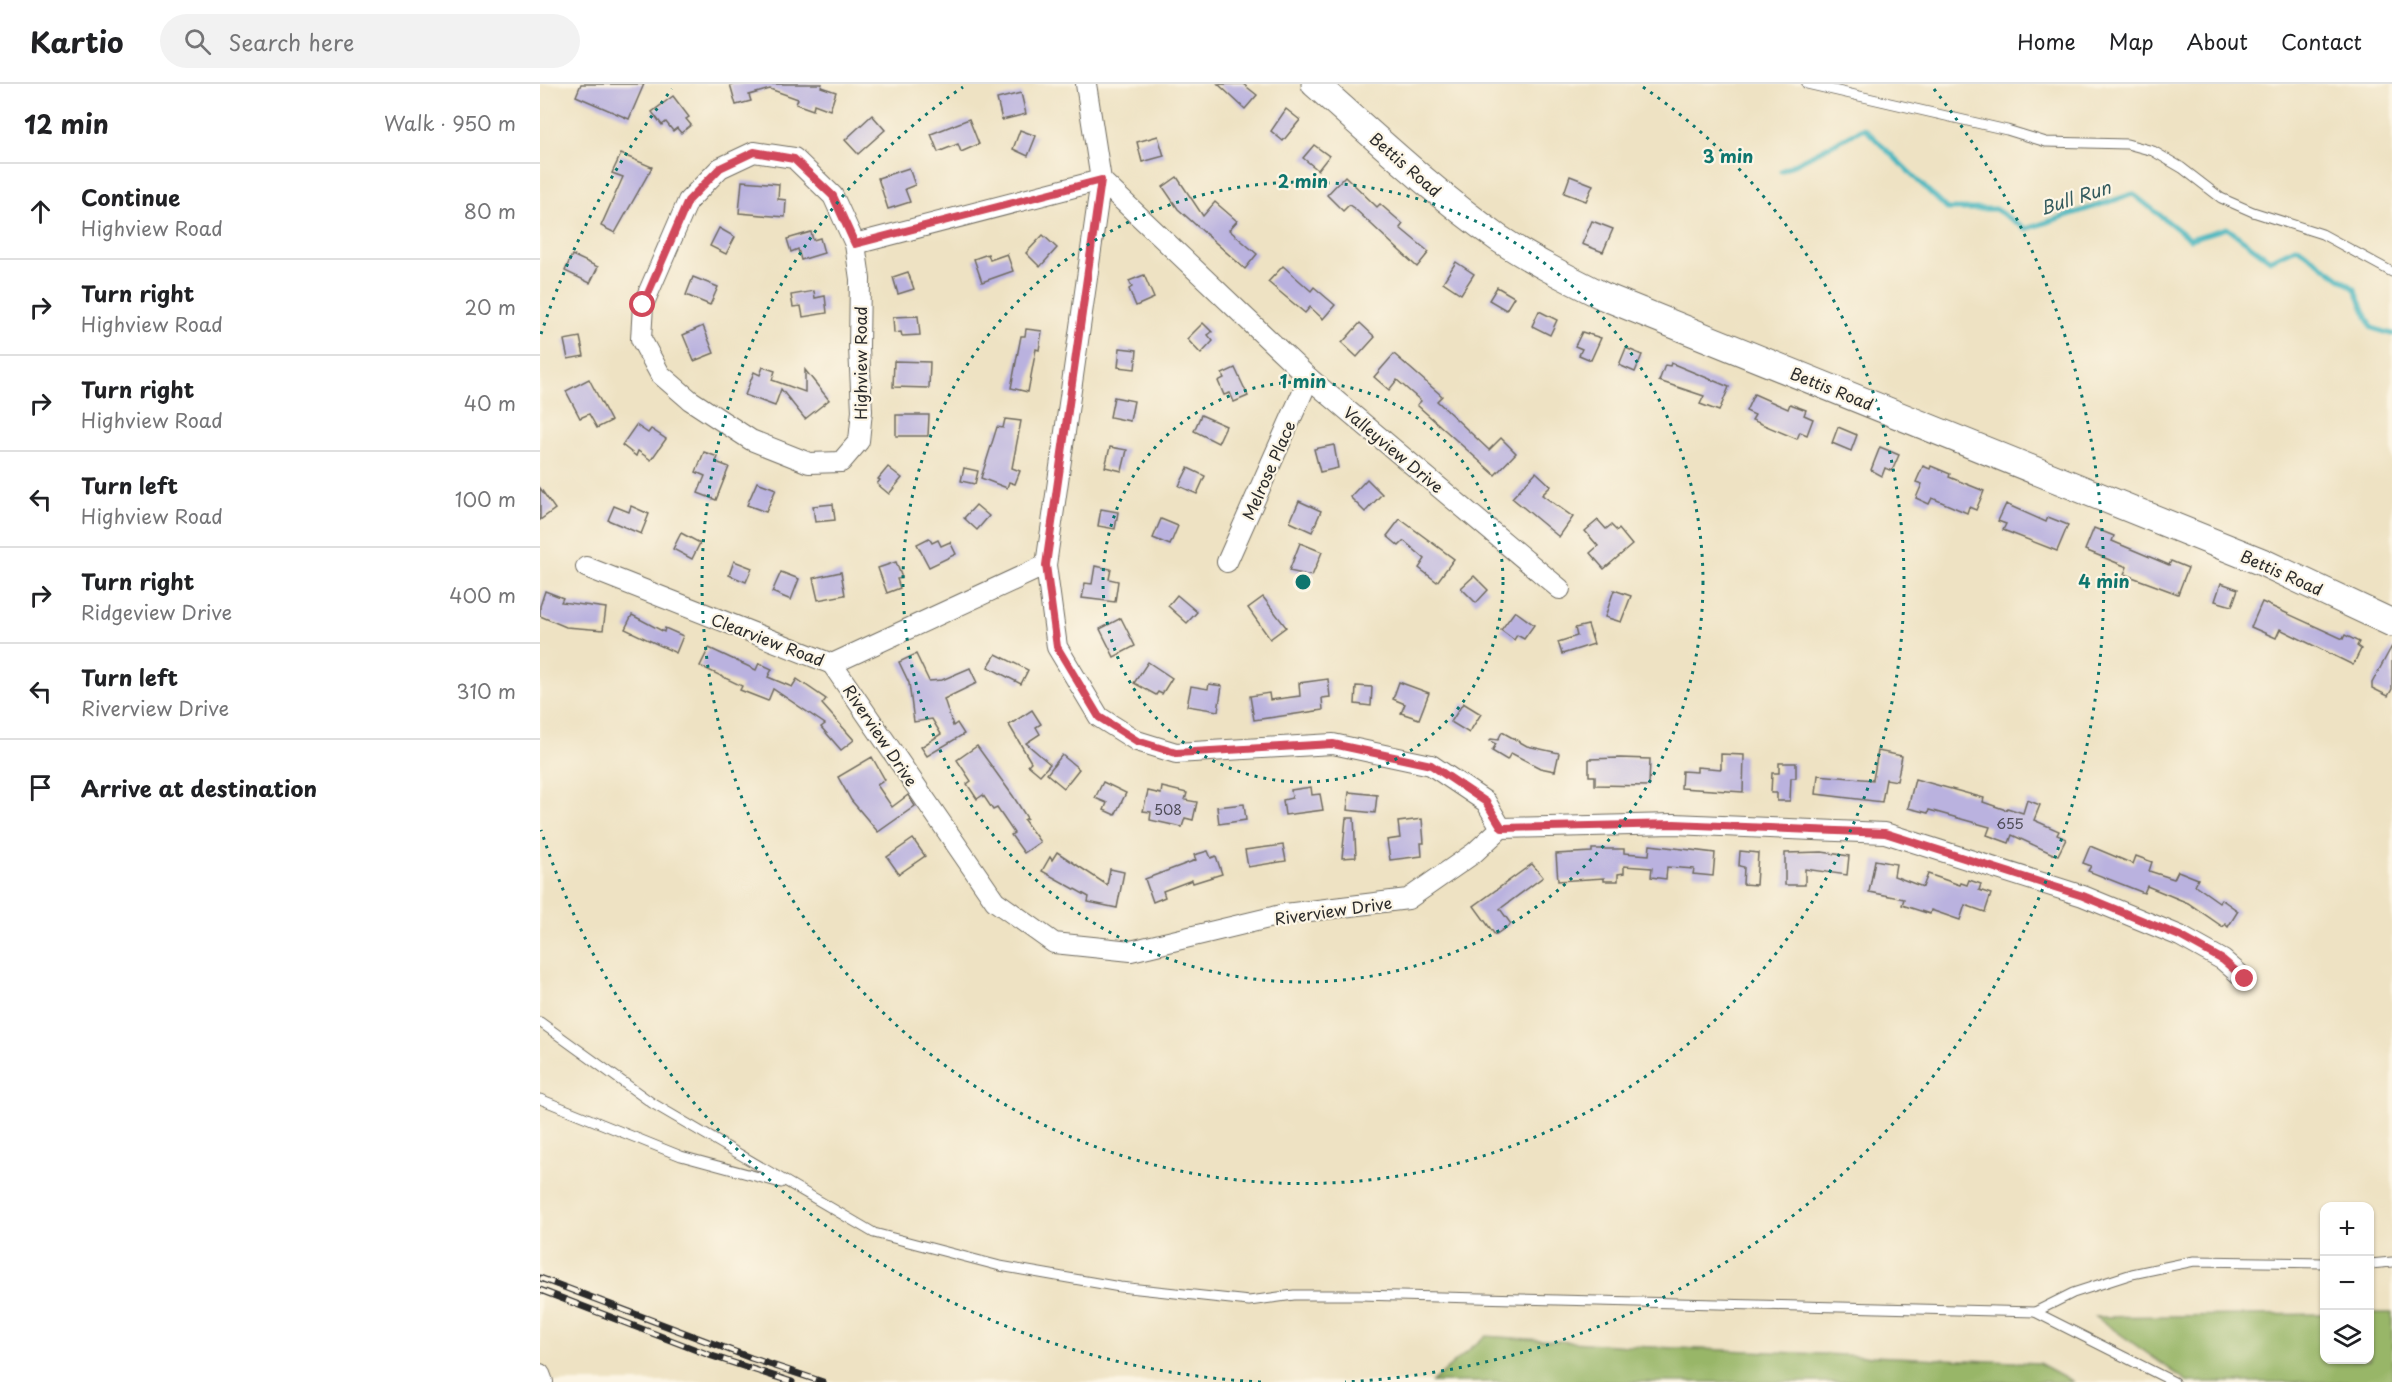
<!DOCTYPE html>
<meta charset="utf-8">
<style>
:root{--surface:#fff;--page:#f2f2f2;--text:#202124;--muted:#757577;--line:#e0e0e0}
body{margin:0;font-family:"Playpen Sans",sans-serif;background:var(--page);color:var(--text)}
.controls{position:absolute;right:18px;bottom:18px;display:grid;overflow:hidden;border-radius:12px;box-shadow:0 2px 4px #0004}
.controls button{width:54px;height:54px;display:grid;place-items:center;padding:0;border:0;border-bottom:2px solid var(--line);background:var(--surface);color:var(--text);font:30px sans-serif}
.stop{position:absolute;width:18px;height:18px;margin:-14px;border:4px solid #d1495b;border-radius:50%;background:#fff}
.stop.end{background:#d1495b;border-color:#fff;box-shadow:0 2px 6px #0008}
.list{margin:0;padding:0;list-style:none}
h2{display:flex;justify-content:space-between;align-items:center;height:78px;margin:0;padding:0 24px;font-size:26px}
h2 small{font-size:20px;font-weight:400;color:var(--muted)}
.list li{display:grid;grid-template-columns:39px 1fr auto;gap:18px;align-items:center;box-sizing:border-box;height:96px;padding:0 24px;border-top:2px solid var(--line)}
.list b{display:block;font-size:22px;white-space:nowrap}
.list p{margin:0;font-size:20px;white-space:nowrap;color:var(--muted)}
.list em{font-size:20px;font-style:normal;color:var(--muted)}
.icon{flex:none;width:33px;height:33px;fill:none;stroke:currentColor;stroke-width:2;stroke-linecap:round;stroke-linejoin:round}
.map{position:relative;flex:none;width:1852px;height:1298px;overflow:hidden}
header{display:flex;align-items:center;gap:36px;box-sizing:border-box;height:84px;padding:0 30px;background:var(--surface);border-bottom:2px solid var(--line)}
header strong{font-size:28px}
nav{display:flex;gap:33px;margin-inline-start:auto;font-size:21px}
.search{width:420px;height:54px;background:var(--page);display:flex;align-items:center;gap:15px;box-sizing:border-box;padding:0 21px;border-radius:33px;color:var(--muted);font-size:22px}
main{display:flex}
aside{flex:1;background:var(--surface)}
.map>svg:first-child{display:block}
.forest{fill:#98b668;stroke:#62704a;stroke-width:1.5}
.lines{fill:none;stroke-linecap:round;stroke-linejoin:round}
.stream{stroke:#46b5be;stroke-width:5}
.building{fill:#bab2df}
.lane-casing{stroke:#6f6b60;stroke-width:11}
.street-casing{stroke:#6f6b60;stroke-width:22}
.secondary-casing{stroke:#6f6b60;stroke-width:29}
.lane{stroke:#fff;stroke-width:9}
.street{stroke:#fff;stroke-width:20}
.secondary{stroke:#fff;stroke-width:27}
.rail-casing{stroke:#2b2b2b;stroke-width:7}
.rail{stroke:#fcf5e5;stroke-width:4.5;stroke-dasharray:14;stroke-linecap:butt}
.route{stroke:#d1495b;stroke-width:8}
.ring{fill:none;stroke:#0f766e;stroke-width:3;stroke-dasharray:3 6}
.labels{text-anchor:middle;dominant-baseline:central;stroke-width:4.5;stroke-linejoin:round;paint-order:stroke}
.number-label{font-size:14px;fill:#4f4d58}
.street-label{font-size:16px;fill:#2b2b2b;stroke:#fcf5e5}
.water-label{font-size:18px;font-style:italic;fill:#345b5e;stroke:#fcf5e5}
.centre{fill:#0f766e;stroke:#fcf5e5;stroke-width:3}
.ring-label{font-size:18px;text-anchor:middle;font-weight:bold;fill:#0f766e;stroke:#fcf5e5;stroke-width:4.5;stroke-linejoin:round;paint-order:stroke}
</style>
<header>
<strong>Kartio</strong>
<div class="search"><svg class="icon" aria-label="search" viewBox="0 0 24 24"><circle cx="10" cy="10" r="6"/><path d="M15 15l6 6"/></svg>Search here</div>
<nav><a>Home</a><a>Map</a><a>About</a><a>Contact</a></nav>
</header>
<main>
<aside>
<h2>12 min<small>Walk · 950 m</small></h2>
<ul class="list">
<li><svg class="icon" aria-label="ahead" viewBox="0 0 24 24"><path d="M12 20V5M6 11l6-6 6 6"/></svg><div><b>Continue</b><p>Highview Road</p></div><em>80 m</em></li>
<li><svg class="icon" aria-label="right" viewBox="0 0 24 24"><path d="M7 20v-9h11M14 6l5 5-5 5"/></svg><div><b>Turn right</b><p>Highview Road</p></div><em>20 m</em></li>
<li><svg class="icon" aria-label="right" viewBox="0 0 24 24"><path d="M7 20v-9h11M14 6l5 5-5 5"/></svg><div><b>Turn right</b><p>Highview Road</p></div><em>40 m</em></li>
<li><svg class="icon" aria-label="left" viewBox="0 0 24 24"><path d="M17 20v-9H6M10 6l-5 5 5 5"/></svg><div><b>Turn left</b><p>Highview Road</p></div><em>100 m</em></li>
<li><svg class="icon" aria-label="right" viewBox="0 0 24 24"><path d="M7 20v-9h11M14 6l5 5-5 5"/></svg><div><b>Turn right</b><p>Ridgeview Drive</p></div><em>400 m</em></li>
<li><svg class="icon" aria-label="left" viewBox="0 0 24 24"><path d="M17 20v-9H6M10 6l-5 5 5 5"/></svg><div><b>Turn left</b><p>Riverview Drive</p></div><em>310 m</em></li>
<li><svg class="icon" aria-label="arrive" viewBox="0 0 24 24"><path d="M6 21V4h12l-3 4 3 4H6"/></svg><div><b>Arrive at destination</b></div></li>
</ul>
</aside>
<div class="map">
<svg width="1852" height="1298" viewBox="0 0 1852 1298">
<rect width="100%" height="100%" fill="#fcf5e5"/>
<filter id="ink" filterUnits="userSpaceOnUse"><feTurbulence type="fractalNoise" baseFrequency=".0167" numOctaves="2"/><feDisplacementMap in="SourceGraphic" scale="12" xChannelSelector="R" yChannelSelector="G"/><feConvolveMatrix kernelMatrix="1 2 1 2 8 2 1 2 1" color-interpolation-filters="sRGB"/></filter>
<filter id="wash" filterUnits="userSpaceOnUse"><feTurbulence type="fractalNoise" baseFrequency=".008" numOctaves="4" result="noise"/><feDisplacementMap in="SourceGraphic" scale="24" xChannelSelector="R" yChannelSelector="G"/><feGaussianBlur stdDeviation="1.35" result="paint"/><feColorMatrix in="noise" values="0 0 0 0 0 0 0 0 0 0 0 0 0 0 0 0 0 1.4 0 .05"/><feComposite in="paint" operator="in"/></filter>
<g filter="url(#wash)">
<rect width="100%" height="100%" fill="#eee2c3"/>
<g class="forest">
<polygon points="1830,1229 1852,1229 1852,1298 1648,1298 1556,1233 1784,1230 1784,1276 1830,1276"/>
<polygon points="945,1252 1088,1262 1499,1279 1534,1298 892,1298"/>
</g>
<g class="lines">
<polyline class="stream" points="1241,87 1324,44 1407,125 1455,125 1486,145 1593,110 1650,155 1687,144 1730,176 1757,163 1815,205 1832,244 1852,250"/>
</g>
<g id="blocks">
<g class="building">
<polygon points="41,0 104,0 89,35 36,12"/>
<polygon points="190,0 282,0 281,3 296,8 290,26 274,20 273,26 256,20 258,15 230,5 209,11 211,17 196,21"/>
<polygon points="678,0 703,0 717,11 705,25"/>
<polygon points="481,9 486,30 462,36 457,15"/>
<polygon points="133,12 149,33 146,35 151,41 141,49 137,44 133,47 126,38 122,41 112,28"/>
<polygon points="746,25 760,36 743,57 731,47"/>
<polygon points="332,31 345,46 318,70 305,56"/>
<polygon points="429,35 439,60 421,68 418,60 398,68 391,50"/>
<polygon points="480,46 496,52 488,72 473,65"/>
<polygon points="618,52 624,72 602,78 597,58"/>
<polygon points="774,61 789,72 778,86 763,74"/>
<polygon points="81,70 112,83 75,149 61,142 83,93 72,89"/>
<polygon points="369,84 375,101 365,105 370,118 348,125 338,94"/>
<polygon points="805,92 837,123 840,120 863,140 860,144 889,168 877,183 815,125 809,121 803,127 787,111"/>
<polygon points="1030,92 1053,101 1046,117 1024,109"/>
<polygon points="637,93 663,132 675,118 697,137 689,146 717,170 705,185 638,125 623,103"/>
<polygon points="202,97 239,100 238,115 246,116 245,133 199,129"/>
<polygon points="1052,137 1073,145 1063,168 1042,160"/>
<polygon points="179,144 195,153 186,170 170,162"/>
<polygon points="271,148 273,156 280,154 284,169 261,176 258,165 251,168 247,155"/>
<polygon points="503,151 517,164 500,183 486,169"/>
<polygon points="448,170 450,176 467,170 473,187 442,198 434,175"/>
<polygon points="32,171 58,183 50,199 25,187"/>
<polygon points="916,178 934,190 921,210 903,198"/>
<polygon points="743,182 771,207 774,203 795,221 783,235 770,223 765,229 728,198"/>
<polygon points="368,188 374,205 358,210 353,193"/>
<polygon points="604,191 614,214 596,222 589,205 592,203 589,197"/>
<polygon points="153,193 178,203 170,221 146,211"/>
<polygon points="957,203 974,213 966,226 949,216"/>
<polygon points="274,207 275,214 285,212 287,229 263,233 261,222 253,223 251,211"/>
<polygon points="999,227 1017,236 1010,251 992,242"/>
<polygon points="378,232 380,251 362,252 361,248 354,249 353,233"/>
<polygon points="663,239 672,248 668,251 673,257 661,270 647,255"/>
<polygon points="820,239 835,253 817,273 802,259"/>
<polygon points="163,242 174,269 154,277 143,251"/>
<polygon points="486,245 502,247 499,266 496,265 488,308 471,304 481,252 485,252"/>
<polygon points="1042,248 1061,254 1051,276 1039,271 1042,265 1035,262"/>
<polygon points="40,253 44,272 28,275 24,256"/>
<polygon points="580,264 597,266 595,285 578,283"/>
<polygon points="1086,264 1102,271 1095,288 1079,281"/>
<polygon points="854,270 902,312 897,317 949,366 961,354 976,369 955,391 877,321 881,317 857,296 849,306 834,293"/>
<polygon points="354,277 390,278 389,304 353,303"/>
<polygon points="1131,279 1189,303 1179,327 1160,320 1164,312 1119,297 1125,281 1130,282"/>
<polygon points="223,283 235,287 232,296 265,308 265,286 289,316 265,335 241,305 235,322 205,311 214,288 220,291"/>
<polygon points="695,284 708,312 694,318 690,309 684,311 678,297 684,294 682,290"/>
<polygon points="49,295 71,337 57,344 49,330 40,334 26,307"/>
<polygon points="1214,310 1248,325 1250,320 1266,326 1264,331 1273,335 1267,351 1260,348 1257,355 1212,336 1215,331 1206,327"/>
<polygon points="574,313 594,317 590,337 570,333"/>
<polygon points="356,331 389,331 388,352 356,352"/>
<polygon points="661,331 686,342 678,359 654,347"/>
<polygon points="465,335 481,337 472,384 480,387 475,400 469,398 467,404 441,394 457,343 463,344"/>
<polygon points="96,341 108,349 111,345 126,355 111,376 98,367 96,372 82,361"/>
<polygon points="1298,343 1317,351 1311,367 1292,359"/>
<polygon points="794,361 798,384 780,388 774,365"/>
<polygon points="570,363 587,366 582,387 565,383"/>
<polygon points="1340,363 1359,371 1352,387 1345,384 1342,392 1331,386"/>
<polygon points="164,368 178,373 176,378 189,383 176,416 158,409 165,392 156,388"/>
<polygon points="1383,382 1390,385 1391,382 1410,390 1409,393 1444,407 1436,426 1429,423 1427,429 1392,414 1389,420 1376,414 1382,400 1376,398"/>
<polygon points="348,383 362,394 349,410 337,400 340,396 338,395"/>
<polygon points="424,384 438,387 435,400 421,397"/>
<polygon points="648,384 665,392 657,410 639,402"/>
<polygon points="996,388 1011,402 1002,411 1033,433 1019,453 972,414"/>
<polygon points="827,395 842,410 825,428 810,413"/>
<polygon points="217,398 236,405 226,428 207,421"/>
<polygon points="0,404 15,425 0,436"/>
<polygon points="759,417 781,427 772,448 750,438"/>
<polygon points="293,420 295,436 275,438 273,422"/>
<polygon points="1466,420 1506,438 1508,433 1528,441 1517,467 1463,446 1466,440 1458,437"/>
<polygon points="436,421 449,432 437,446 424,434"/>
<polygon points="74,422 89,428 91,422 109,430 101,450 68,436"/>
<polygon points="561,425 578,428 575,445 558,442"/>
<polygon points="621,435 638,442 630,461 613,454"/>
<polygon points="860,435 914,475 897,498 879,484 885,475 864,457 859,462 847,452"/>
<polygon points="1058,436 1066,445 1071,441 1077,447 1079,445 1092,461 1064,485 1050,469 1058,462 1045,447"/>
<polygon points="1554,444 1574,452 1572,457 1629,481 1631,477 1648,484 1638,510 1584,490 1587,483 1545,466"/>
<polygon points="141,449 160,459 152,475 133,465"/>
<polygon points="389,454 392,459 398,456 401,462 410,458 416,470 389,483 377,460"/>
<polygon points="760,459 782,468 772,492 749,487"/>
<polygon points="194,477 212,484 206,498 189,491"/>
<polygon points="356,478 362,494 357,495 360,504 347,509 338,484"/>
<polygon points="555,482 571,485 569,495 578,497 575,518 542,514 545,499 552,500"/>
<polygon points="241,488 259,495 251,516 232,508"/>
<polygon points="301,488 305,511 278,516 273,494"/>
<polygon points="934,492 948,506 936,519 921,504"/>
<polygon points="1681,499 1698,505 1692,522 1675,517"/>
<polygon points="1074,506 1091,512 1081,538 1065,533"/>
<polygon points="5,507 23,514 21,518 66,524 63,546 26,543 0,532 0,522"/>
<polygon points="637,511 657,528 647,539 628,522"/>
<polygon points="723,513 746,543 730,555 708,524"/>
<polygon points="1722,518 1803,555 1805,551 1819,558 1817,562 1821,565 1813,581 1740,545 1736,554 1711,543"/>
<polygon points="975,527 994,541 984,555 977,551 974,556 961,546"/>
<polygon points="92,531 124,548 125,544 143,552 136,569 85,545"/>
<polygon points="581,534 595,562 574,573 560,545"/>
<polygon points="1048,541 1054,560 1022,570 1018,558 1037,552 1035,544"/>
<polygon points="1852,562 1852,605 1848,612 1832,604 1832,599"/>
<polygon points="169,564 216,586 219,579 232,585 228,593 252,603 257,595 286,615 282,620 314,656 301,666 281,643 285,640 233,605 228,617 200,606 202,602 160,582"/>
<polygon points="376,570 389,597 402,596 430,584 437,599 404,615 413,642 417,639 424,650 387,672 381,663 401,650 392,635 374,638 369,599 359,578"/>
<polygon points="456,570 488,586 481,600 448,583"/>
<polygon points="608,578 632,594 622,610 618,608 616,611 594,599"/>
<polygon points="788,595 790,613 782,614 783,626 714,636 710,612 729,609 730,616 760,612 759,599"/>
<polygon points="859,598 889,609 879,635 861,629 865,620 853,615"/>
<polygon points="669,600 682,602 678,627 647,622 651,602 668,605"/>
<polygon points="816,602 832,603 831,622 815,620"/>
<polygon points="923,619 941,630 929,649 911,638"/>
<polygon points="492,626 501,640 496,643 500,650 486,659 510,680 500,691 488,681 491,678 469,641"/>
<polygon points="962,648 987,662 1019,669 1015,687 1000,684 971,669 967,676 952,667 956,660 950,657 951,655 958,656"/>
<polygon points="437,662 473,712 487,734 484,736 500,758 484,769 471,751 474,749 457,724 453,726 443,711 437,715 427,700 431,697 417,676"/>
<polygon points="1338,667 1362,672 1357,697 1346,695 1342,718 1276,710 1278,691 1333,696"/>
<polygon points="1181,670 1204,671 1203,708 1141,704 1142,687 1157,688 1157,683 1181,685"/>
<polygon points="522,671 539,685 524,704 507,690"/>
<polygon points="332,673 345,696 337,701 352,723 368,711 375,722 338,748 311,716 298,693"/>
<polygon points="1080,674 1110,675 1109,702 1055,701 1055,692 1049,692 1049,675"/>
<polygon points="1239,679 1256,679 1256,694 1251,694 1250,717 1237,717 1237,709 1231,709 1232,689 1239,689"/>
<polygon points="1375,695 1444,714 1443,718 1466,726 1467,724 1483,729 1487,716 1500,721 1494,736 1519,747 1517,751 1526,755 1518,771 1513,770 1472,751 1469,759 1447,751 1450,743 1389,726 1388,729 1368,724"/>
<polygon points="563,698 586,709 575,731 564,726 567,719 555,714"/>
<polygon points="622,703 647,709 645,716 657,718 653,736 645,734 642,743 610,736 611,728 603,727 608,707 621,710"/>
<polygon points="771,703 772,711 780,710 783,726 745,731 743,716 752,714 751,706"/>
<polygon points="809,708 837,711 835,729 807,726"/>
<polygon points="704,720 706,736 679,740 677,723"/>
<polygon points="806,734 814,734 816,773 802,774"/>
<polygon points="882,735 884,759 881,759 882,772 850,776 847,756 860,754 858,738"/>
<polygon points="373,755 385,772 359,790 347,773"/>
<polygon points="743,761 746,777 708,783 705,766"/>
<polygon points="1110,761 1175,769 1173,792 1153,790 1154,785 1127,783 1126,795 1111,793 1112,784 1084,782 1084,789 1078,790 1078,797 1064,797 1064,794 1018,797 1016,770 1052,768 1052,765 1084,765 1084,769 1109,771"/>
<polygon points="1550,762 1593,780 1596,772 1612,778 1609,787 1634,795 1638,787 1658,795 1655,801 1679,818 1681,815 1698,827 1688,843 1685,840 1683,843 1648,819 1607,802 1604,809 1548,787 1551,782 1543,779"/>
<polygon points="668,767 671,774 676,772 682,790 653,799 652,796 623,807 625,813 613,818 605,795 656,776 654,771"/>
<polygon points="1200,767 1218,769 1216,801 1203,800 1204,783 1199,782"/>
<polygon points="517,768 567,801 570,785 584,788 577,824 548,818 549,813 502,787 510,773 512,776"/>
<polygon points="1245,769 1282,768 1309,772 1307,791 1265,785 1265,801 1245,801"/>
<polygon points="1335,776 1356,780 1354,792 1383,803 1388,790 1420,801 1421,799 1427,801 1429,796 1441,800 1439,806 1451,810 1445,828 1425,821 1420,836 1391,826 1390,830 1362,821 1364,815 1329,808"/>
<polygon points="992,780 1003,793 960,825 971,840 955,851 934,822"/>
</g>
</g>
</g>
<g filter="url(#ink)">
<use href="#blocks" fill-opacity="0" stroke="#6f6b60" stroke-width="1.5"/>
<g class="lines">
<defs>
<g id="lane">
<polyline points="1267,0 1467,46 1506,58 1587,60 1613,67 1642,84 1681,114 1713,128 1782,150 1852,188"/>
<polyline points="0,938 112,1019 334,1149 460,1182 580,1203 709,1217 754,1211 819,1211 1495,1228 1634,1298"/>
<polyline points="0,1015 141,1072 241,1099"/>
<polyline points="1830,1180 1852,1178"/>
<polyline points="1495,1228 1533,1209 1592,1190 1654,1177 1784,1179"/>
</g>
<g id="street">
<polyline points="546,0 561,96 506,481 517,563 559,633 597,657 636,669 793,660 891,681 946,718 961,744"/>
<polygon points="214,68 254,74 293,112 315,160 320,195 319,263 322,327 319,357 301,378 269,379 211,356 150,316 120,290 101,255 103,221 148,117 180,84"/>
<polyline points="315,160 561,96 769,294 1020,505"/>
<polyline points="687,478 769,294"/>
<polyline points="46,483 292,580 506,481"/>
<polyline points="292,580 455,817 514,859 591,867 745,830 868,815 934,769 961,744 1134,740 1345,749 1543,812 1640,852 1683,876 1705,895"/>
<polyline points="0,1290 3,1298"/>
</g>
<path id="secondary" d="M 775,0 C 835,53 893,108 958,154 C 991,176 1027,194 1063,212 L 1722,478 L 1852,539"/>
</defs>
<use href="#lane" class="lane-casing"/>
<use href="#street" class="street-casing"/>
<use href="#secondary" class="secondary-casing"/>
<use href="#lane" class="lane"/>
<use href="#street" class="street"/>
<use href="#secondary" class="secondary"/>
<defs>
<g id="rail">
<polyline points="0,1194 211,1274 283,1298"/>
<polyline points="0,1206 172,1272 252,1298"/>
</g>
</defs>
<use href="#rail" class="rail-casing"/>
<use href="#rail" class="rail"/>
</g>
</g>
<g class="lines" filter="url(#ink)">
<polyline class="route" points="103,221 148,117 180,84 214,68 254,75 293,112 315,160 561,96 506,481 517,563 559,633 597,657 636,669 793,660 891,681 946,718 962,744 1134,740 1345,749 1543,812 1640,852 1683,876 1705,895"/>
</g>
<g class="ring">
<circle cx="763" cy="498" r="200"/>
<circle cx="763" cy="498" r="400"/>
<path d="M1103 3A601 601 0 1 1 423 3"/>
<path d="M721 1298A801 801 0 0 1 1 746M1 250A801 801 0 0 1 132 5M1394 5A801 801 0 0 1 805 1298"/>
</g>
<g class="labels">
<g class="number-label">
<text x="628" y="725">508</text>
<text x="1470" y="739">655</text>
</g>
<g class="street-label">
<text transform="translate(866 80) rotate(41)">Bettis Road</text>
<text transform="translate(320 279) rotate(-90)">Highview Road</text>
<text transform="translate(1292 304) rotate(22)">Bettis Road</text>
<text transform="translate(854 365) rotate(40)">Valleyview Drive</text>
<text transform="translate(728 386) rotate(-66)">Melrose Place</text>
<text transform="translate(1742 488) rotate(24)">Bettis Road</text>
<text transform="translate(228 555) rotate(21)">Clearview Road</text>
<text transform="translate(341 651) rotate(56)">Riverview Drive</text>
<text transform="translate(793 826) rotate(-8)">Riverview Drive</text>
</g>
<g class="water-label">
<text transform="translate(1535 113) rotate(-18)">Bull Run</text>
</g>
</g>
<circle cx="763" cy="498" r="9" class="centre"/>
<g class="ring-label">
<text x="1188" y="79">3 min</text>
<text x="763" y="104">2 min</text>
<text x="763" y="304">1 min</text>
<text x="1564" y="504">4 min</text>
</g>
</svg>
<div class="controls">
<button>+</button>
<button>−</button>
<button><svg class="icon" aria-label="layers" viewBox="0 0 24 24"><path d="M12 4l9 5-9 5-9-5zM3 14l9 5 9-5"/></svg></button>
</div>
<div class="stop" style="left:103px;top:221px"></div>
<div class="stop end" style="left:1705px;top:895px"></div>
</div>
</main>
